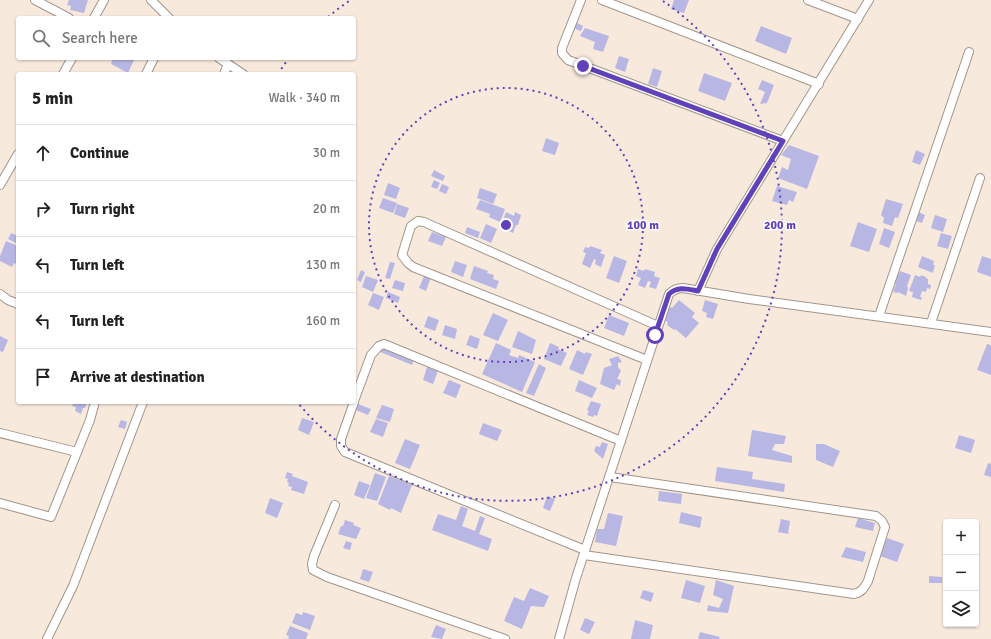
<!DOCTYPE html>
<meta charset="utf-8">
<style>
:root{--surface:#fff;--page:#f6f6f6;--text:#222;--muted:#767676;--line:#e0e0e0}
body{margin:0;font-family:Signika,sans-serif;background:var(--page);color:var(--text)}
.controls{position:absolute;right:12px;bottom:12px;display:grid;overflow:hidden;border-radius:4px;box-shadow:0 1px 3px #0004}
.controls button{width:36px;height:36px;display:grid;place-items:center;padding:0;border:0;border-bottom:1px solid var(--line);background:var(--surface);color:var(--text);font:20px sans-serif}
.stop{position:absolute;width:12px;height:12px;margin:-9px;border:3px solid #6141b9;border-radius:50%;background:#fff}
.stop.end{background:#6141b9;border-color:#fff;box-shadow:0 1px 4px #0008}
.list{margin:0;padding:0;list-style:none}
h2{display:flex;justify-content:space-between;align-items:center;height:52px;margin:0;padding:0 16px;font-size:17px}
h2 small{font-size:13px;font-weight:400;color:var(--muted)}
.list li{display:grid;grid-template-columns:26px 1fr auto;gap:12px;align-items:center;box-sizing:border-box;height:56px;padding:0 16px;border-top:1px solid var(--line)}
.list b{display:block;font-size:15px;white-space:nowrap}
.list em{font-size:13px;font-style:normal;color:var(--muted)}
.icon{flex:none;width:22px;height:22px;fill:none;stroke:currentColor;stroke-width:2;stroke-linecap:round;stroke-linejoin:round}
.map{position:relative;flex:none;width:991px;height:639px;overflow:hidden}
.search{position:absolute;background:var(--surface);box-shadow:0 1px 3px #0004;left:16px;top:16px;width:340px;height:44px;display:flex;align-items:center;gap:10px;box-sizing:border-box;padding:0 14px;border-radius:4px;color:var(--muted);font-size:15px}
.panel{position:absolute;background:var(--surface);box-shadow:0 1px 3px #0004;left:16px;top:72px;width:340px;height:332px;border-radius:4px}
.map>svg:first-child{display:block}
.building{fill:#b8b7e4}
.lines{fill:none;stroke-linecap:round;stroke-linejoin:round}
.street-casing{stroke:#a2958a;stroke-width:10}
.street{stroke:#fff;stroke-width:8}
.route{stroke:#6141b9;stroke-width:5}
.ring{fill:none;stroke:#6141b9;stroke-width:2;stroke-dasharray:2 4}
.centre{fill:#6141b9;stroke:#fff;stroke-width:2}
.ring-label{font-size:12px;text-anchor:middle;font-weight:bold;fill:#6141b9;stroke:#fff;stroke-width:3;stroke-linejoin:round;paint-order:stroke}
</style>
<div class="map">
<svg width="991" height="639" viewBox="0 0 991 639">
<rect width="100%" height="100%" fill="#f8e9dd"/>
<g class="building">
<polygon points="69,0 88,0 84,13 70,10 71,6 67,5"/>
<polygon points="674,0 689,0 684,13 671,9"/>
<polygon points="575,22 583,26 581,31 573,28"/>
<polygon points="761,26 792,38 786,54 755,41"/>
<polygon points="585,28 609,36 603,52 593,49 595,42 580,36"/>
<polygon points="619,56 629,59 625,72 615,68"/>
<polygon points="113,58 135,58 128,73 111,64"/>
<polygon points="653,68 662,71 657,87 648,84"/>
<polygon points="704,73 732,83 725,101 698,91"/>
<polygon points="762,80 774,85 767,103 760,104 765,92 758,89"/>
<polygon points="546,138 559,143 555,155 542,151"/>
<polygon points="789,145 819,156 807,189 778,178 782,167 788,170 791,159 781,155"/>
<polygon points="916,150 925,154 920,165 912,162"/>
<polygon points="434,170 445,176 443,181 431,176"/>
<polygon points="434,180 440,183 437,189 431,187"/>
<polygon points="388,183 400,188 396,199 384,195"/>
<polygon points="442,184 449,187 446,194 439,191"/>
<polygon points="777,186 797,192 793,202 789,200 787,205 772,201"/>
<polygon points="480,188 497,194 493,204 477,198"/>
<polygon points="383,198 397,203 393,213 379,208"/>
<polygon points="886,199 903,204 898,218 895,217 892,226 883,223 884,218 881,215"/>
<polygon points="480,200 505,209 500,222 489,217 490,214 476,209"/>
<polygon points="397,204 409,208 405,218 394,214"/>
<polygon points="916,211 925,215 922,223 916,221 915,224 911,222"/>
<polygon points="506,212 514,216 515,212 521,215 518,225 516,225 513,233 504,229 505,227 503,226 505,222 503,221"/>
<polygon points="935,215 947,219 943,232 931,228"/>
<polygon points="858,222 877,229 869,252 850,246"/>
<polygon points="486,224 497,229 491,243 480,238"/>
<polygon points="467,227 480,232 478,238 465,233"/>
<polygon points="884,228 895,232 889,248 879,244"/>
<polygon points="432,232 446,237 442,246 428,241"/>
<polygon points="11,233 18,236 18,244 8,239"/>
<polygon points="941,233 952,236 948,249 937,246"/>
<polygon points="6,241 18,246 18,260 16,264 14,263 12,267 0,261 0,256"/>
<polygon points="590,246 602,250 600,253 605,255 601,267 595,264 596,260 594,259 590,268 582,264 586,253 583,252 585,247 589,248"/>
<polygon points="614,256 627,261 619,283 606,278"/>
<polygon points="922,256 934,261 933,265 935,265 933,273 918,267"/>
<polygon points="982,256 991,259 991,277 977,272"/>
<polygon points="455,261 467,265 463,277 451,272"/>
<polygon points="390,262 395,263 390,279 385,278"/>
<polygon points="474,266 488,271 487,273 494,275 493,279 499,281 496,289 470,279"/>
<polygon points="638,269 644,271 645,269 655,272 654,276 660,278 656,289 649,287 651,282 648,281 645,288 638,285 641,278 636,276"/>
<polygon points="361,270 365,272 361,282 357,280"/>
<polygon points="900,271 911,275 907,286 908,288 906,296 898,292 897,293 893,292 896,284 892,283 894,272 899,274"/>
<polygon points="425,274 431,277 426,291 419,288"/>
<polygon points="915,275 920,277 921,275 926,277 926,278 928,279 928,284 931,285 930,289 927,288 926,292 922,291 920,297 922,297 921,300 912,297 913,292 909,291"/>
<polygon points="366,276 378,280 373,292 362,287"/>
<polygon points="395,280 405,283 403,291 392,288"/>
<polygon points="388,292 400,297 398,303 386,298"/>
<polygon points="373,293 384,297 379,310 368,305"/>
<polygon points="679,300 695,313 692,317 699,323 686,338 675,329 674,330 667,325 668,323 664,319 667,315 665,313 671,307 672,308"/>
<polygon points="705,300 718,304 713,319 706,317 707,313 702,311"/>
<polygon points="493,313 508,320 498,341 483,335"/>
<polygon points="609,315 629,323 624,336 604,328"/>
<polygon points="428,316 439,320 435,331 424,327"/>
<polygon points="445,325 457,329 455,339 442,335"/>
<polygon points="518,331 536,340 532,354 512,347"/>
<polygon points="470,335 480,339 477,349 466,345"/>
<polygon points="0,336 8,340 3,352 0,351"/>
<polygon points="496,343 511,350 509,355 518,358 519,355 535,362 522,392 482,374"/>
<polygon points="550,343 559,347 558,349 567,353 561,366 544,359"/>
<polygon points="987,344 991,345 991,375 977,370"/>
<polygon points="380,346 414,360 412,365 378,351"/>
<polygon points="577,350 585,354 586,352 592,354 583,375 569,369"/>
<polygon points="618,356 622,362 618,363 618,367 621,371 617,379 621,380 620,386 617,384 614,390 600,384 604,368 612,365 609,359"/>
<polygon points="539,364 546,368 534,396 526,393"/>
<polygon points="427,367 438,371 433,384 423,380"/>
<polygon points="449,380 461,385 456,398 443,393"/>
<polygon points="579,380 597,388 592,398 575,391"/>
<polygon points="591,401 601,404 597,416 594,415 593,417 587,415 589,411 587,410"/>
<polygon points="74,402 87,402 85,408 83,408 81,414 75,411 76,407 72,406"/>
<polygon points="358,404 371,409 368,415 356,410"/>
<polygon points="382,405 394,409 390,422 376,418"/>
<polygon points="302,418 314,422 309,435 298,430"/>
<polygon points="376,419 388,423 383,437 370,432"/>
<polygon points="121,420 127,422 125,429 118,427"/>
<polygon points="483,423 502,430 497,441 479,434"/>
<polygon points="752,430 786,436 784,444 775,444 772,450 792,456 792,463 748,456"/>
<polygon points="959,435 975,440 971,453 955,448"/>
<polygon points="405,439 420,445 410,469 395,463"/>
<polygon points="602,442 608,444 603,459 594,451 596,446 600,447"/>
<polygon points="816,444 824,444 840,451 833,467 816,460"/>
<polygon points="988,463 991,464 991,477 984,475"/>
<polygon points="717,467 753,472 752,479 785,484 784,492 715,481"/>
<polygon points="287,472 293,474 292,476 308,482 304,494 291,490 292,487 288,486 289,483 287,482 288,479 285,478"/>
<polygon points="375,473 386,477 377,501 366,498"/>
<polygon points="389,476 412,485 401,513 391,508 390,510 378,504"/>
<polygon points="359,481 370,485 364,499 354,495"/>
<polygon points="659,491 682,494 681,504 658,501"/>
<polygon points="547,496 555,499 550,511 543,508"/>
<polygon points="270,498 283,503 277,518 265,513"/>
<polygon points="461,506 468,509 462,526 475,531 480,516 485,518 479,534 492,539 488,551 432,530 438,514 456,520"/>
<polygon points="681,512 702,517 700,528 679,523"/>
<polygon points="608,513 623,516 616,546 595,542 597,529 604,529"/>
<polygon points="858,518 875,523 873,531 855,527"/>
<polygon points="781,519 790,521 788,534 778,532"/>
<polygon points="345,520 354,523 353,525 361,528 356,539 338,534 341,526 343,526"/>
<polygon points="887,538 904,544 897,562 880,556"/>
<polygon points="346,541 352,543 350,550 343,548"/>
<polygon points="846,547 866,552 863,562 841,557"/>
<polygon points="363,569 373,572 369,582 360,579"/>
<polygon points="929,576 942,577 942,583 929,583"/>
<polygon points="686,580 705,586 700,603 681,598"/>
<polygon points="716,580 734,586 728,613 707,611 708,605 719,608 723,599 713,595"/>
<polygon points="530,588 549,596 544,607 531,606 522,629 504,621 514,597 524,601"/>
<polygon points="643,590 654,593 651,602 640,598"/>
<polygon points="303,612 315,616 310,630 292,623 296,613 302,615"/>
<polygon points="585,618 595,622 589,634 580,630"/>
<polygon points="635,620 653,625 650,639 631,639"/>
<polygon points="436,625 446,629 442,639 431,637"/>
<polygon points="290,626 308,633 306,639 288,639 289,636 286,635"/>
<polygon points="700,632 720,637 719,639 698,639"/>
</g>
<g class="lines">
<defs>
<g id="street">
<polyline points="35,0 69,18"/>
<polyline points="151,0 169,18"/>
<polyline points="581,0 562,48 562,53 568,60 783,141"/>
<polyline points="602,0 819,84"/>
<polyline points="808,0 858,19"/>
<polyline points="94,18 104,0"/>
<polyline points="219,58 228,64 224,74"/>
<polyline points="228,64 243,74"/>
<polyline points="63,74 72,58"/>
<polyline points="146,74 154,58"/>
<polyline points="0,185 18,154"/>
<polyline points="698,291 717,249 869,0"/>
<polyline points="0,294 8,300 18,304"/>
<polyline points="879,316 969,52"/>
<polyline points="931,323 980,178"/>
<polyline points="647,360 413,267 408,263 402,255 411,226 418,221 424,222 658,326"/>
<polyline points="354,401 371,355 379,346 384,344 621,441"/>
<polyline points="354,402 341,439 341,446 345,452 585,550"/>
<polyline points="0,433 77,452"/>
<polyline points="0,503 51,517 90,420 95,402"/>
<polyline points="335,505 314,556 312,564 313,570 327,577 505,639"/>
<path d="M 584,555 L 854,594 C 862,592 864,588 868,581 L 885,527 L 882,521 L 876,516 L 610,477"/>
<polyline points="47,639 73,586 143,402"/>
<path d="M 559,639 L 576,578 L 669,294 C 673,290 677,288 683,288 L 749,299 L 991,332"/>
</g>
</defs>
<use href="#street" class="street-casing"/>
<use href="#street" class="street"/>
</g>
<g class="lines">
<path class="route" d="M 583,66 L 783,141 L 717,249 L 698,291 C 687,289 678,286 669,294 L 655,335"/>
</g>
<g class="ring">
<circle cx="506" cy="225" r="137"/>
<path d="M278 74A274 274 0 0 1 289 58M328 17A274 274 0 0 1 349 1M663 1A274 274 0 1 1 298 403"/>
</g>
<circle cx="506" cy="225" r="6" class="centre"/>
<g class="ring-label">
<text x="643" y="229">100 m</text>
<text x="780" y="229">200 m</text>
</g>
</svg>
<div class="controls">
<button>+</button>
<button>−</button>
<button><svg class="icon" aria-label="layers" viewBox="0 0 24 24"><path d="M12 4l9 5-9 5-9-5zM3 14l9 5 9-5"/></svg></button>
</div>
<div class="stop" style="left:655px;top:335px"></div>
<div class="stop end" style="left:583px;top:66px"></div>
<div class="search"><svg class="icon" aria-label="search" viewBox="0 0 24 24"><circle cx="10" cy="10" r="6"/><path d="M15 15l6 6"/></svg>Search here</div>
<section class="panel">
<h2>5 min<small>Walk · 340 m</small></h2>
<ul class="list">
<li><svg class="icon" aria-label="ahead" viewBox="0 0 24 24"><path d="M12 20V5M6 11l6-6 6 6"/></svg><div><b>Continue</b></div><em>30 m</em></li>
<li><svg class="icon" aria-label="right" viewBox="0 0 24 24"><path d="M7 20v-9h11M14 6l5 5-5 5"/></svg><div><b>Turn right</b></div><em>20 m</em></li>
<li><svg class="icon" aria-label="left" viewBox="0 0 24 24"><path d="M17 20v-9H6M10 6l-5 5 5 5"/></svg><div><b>Turn left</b></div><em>130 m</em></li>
<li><svg class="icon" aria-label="left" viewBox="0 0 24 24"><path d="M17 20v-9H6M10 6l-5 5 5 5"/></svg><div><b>Turn left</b></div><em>160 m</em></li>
<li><svg class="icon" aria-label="arrive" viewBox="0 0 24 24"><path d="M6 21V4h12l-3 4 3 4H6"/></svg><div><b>Arrive at destination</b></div></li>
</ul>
</section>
</div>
